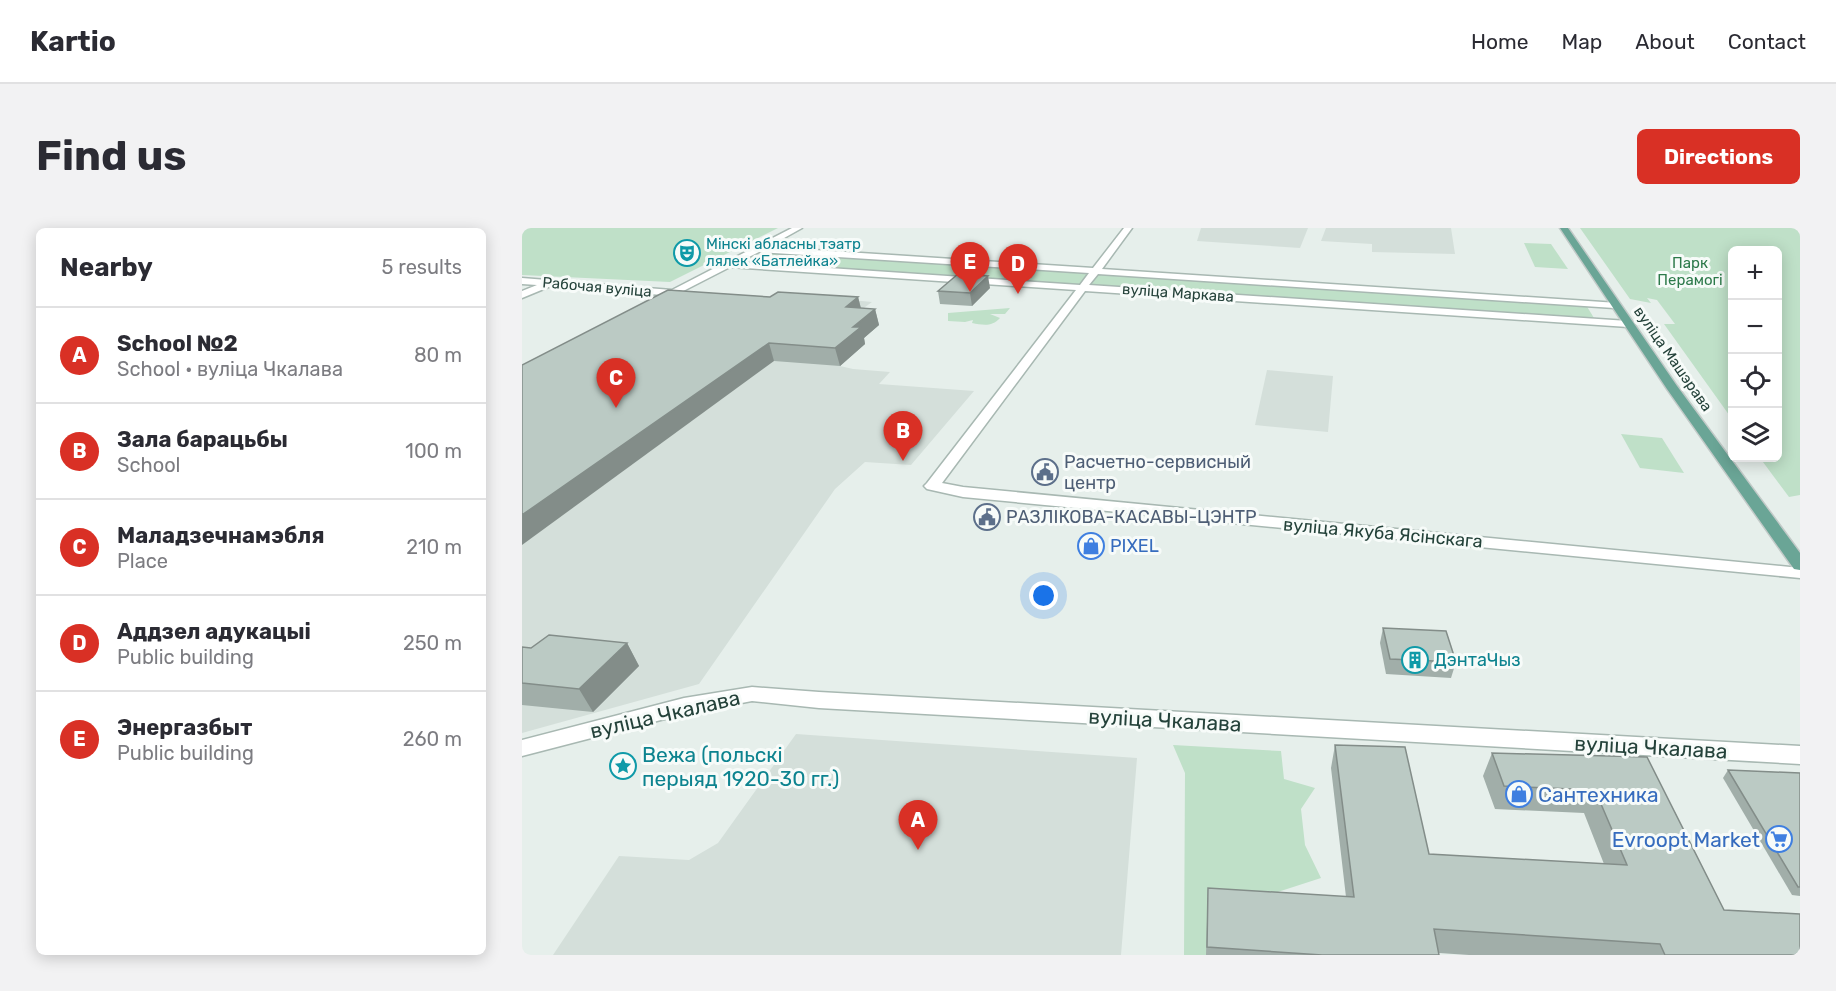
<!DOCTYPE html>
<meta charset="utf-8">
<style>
:root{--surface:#fff;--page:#f2f2f3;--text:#2b2b33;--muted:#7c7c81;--line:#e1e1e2;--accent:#d93025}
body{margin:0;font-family:Rubik,sans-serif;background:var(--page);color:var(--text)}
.controls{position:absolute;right:18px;top:18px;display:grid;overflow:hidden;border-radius:9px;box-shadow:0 3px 15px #0003}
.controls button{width:54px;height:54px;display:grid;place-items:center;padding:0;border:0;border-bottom:2px solid var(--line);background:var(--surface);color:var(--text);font:30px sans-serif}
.you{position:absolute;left:522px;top:368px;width:21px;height:21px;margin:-15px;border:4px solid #fff;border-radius:50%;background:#1a73e8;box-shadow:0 0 0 9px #1a73e833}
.badge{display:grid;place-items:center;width:39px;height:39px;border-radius:50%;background:var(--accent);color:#fff;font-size:20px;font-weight:700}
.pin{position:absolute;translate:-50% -50px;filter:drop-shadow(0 2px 3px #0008)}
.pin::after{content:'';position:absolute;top:32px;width:21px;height:18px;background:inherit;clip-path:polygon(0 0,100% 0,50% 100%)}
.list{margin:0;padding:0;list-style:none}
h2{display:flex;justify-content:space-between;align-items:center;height:78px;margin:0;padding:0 24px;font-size:26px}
h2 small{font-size:20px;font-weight:400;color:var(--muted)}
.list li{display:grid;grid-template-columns:39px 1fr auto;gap:18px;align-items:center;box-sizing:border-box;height:96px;padding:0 24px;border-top:2px solid var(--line)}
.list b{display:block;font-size:22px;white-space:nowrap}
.list p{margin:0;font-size:20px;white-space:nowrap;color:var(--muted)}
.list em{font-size:20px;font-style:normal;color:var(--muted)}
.icon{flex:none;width:33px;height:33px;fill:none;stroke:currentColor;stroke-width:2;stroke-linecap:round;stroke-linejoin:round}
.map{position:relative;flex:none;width:1278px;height:727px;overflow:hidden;border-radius:9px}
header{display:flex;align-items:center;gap:36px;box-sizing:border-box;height:84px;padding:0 30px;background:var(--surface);border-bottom:2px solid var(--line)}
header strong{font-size:28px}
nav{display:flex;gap:33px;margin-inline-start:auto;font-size:21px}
.intro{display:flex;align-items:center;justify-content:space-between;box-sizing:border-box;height:144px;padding:0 36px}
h1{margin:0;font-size:42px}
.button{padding:15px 27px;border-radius:9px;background:var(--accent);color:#fff;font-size:21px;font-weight:700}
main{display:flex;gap:36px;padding:0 36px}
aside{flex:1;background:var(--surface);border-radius:9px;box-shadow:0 3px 15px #0003}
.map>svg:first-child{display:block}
.built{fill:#d4dfda}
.green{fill:#bfe0c8}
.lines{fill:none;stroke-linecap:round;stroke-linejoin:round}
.minor-casing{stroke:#a8b8b2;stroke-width:3}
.major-casing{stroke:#c2cac8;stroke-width:3}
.minor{fill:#fff;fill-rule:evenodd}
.major{fill:#6aa596;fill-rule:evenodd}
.wall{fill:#a1aea9}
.shaded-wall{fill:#838d89}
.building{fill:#bbcac4;stroke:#838d89;stroke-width:1.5}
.labels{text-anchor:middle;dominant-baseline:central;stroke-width:6;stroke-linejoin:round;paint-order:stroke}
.far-culture-label{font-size:15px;fill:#0d838f;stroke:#f7fbf9;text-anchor:start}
.far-park-label{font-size:15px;fill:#2d7a4b;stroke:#f7fbf9}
.far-street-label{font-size:15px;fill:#24423a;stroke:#f7fbf9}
.service-label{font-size:18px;fill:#4e5e75;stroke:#f7fbf9;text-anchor:start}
.street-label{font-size:18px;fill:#24423a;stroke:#f7fbf9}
.shop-label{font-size:18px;fill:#366cbe;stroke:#f7fbf9;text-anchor:start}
.culture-label{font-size:18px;fill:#0d838f;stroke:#f7fbf9;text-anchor:start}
.near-street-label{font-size:21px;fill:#24423a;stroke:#f7fbf9}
.near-culture-label{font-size:21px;fill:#0d838f;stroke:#f7fbf9;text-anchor:start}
.near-shop-label{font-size:21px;fill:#366cbe;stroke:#f7fbf9;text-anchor:start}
</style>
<header>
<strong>Kartio</strong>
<nav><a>Home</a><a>Map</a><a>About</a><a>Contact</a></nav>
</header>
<div class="intro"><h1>Find us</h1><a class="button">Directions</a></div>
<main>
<aside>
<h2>Nearby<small>5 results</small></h2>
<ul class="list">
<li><span class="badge">A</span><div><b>School №2</b><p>School · вуліца Чкалава</p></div><em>80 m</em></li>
<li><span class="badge">B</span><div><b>Зала барацьбы</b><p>School</p></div><em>100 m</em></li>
<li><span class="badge">C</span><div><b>Маладзечнамэбля</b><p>Place</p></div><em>210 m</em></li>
<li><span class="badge">D</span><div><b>Аддзел адукацыі</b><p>Public building</p></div><em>250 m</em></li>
<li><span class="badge">E</span><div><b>Энергазбыт</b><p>Public building</p></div><em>260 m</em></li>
</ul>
</aside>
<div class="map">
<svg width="1278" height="727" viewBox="0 0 1278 727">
<rect width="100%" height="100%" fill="#e6efeb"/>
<g class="built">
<polygon points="679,0 786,0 778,20 675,13"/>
<polygon points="804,0 929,0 933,26 850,24 850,16 799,13"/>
<polygon points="258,65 350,74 339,82 357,97 335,115 343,116 318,138 331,141 368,144 357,156 452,163 389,237 343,234 313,261 177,456 0,505 0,159 226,83"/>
<polygon points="745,142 811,148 806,204 733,197"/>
<polygon points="274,506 615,530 599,727 31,727 97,628 167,632 196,615"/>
</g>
<g class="green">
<polygon points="0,0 256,0 148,54 0,47"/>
<polygon points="1058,0 1278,0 1278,267 1267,269 1238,230 1256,230 1256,22 1210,22 1210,191 1142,96 1153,96 1135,72 1125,70 1129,75 1108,71"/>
<polygon points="1002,15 1029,16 1046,41 1013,39"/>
<polygon points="246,24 1064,77 1072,90 223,35 229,29"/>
<path d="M 488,80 L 483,86 L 468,86 L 478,90 C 470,99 461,97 450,95 L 451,92 L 443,94 L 426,93 L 426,85 Z"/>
<polygon points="1099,206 1140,210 1162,245 1118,240"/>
<polygon points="651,517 759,523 762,551 793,560 779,581 783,617 799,650 731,672 716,727 662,727 663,545"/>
</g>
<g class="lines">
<defs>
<g id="minor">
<path d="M 270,0 L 280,0 L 246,19 L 571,40 L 602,0 L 610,0 L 580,41 L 1096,75 L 1097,77 L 1092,80 L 576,46 L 567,57 L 1106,93 L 1111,96 L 1106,99 L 563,63 L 420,255 L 441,259 L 1278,340 L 1278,350 L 441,269 L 405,261 L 402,258 L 405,255 L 554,62 L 208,39 L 132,78 L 127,75 L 140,67 L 29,58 L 0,70 L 0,63 L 15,57 L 0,56 L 0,50 L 150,62 ZM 237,24 L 567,45 L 558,57 L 217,34 Z"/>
<polygon points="230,459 297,464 1278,518 1278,536 297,480 230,473 162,486 0,528 0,512 162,470"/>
</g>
<polygon id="major" points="1038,0 1046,0 1155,158 1278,325 1278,342 1272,341 1145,161"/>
</defs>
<use href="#minor" class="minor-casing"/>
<use href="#major" class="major-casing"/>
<use href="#minor" class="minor"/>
<use href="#major" class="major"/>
</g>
<g class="wall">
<polygon points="468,60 450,78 418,76 416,63"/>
<polygon points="146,62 248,69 336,69 339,80 353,81 357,97 342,110 343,116 318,138 252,133"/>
<polygon points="861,400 934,434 929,450 864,446 858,415"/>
<polygon points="105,415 117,438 71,484 0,477 0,419 9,420"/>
<polygon points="813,517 907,626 1082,636 1062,585 973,581 961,548 970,525 1125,529 1202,682 1278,727 947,727 917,725 917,727 684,727 686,660 824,669 809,540"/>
<polygon points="1206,542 1278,545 1278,668 1270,667 1201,550"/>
</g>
<g class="shaded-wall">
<polygon points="466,48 468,60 450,78 448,65"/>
<polygon points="336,69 340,85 324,79"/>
<polygon points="353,81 357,97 342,110 343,116 318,138 313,120 331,99"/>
<polygon points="247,115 252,133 0,317 0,287"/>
<polygon points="105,415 117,438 71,484 57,461"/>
</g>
<g class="building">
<polygon points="436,46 466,48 448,65 416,63"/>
<polygon points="146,62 248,69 256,64 336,69 324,79 353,81 331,99 339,99 313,120 247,115 0,287 0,137"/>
<polygon points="861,400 924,403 934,434 868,431"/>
<polygon points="27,407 105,415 57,461 0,455 0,419 9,420"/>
<polygon points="813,517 883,519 907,626 1105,637 1073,562 982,558 970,525 1125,529 1202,682 1278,686 1278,727 1143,727 1138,716 912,701 917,727 800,727 685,719 686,660 832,669"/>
<polygon points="1206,542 1278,545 1278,659 1276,659"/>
</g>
<defs>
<symbol id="theatre-ring" viewBox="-11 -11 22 22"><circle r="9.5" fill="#f7fbf9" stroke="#0f9aa8" stroke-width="1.5"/><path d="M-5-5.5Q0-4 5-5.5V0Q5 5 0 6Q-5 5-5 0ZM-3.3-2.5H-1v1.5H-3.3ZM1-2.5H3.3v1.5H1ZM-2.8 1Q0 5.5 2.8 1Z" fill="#0f9aa8"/></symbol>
<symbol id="civic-ring" viewBox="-11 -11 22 22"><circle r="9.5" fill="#f7fbf9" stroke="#5c6f8a" stroke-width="1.5"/><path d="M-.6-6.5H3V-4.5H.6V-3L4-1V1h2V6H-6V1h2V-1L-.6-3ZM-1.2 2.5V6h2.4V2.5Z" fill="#5c6f8a"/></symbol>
<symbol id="shop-ring" viewBox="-11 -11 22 22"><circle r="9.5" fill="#f7fbf9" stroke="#3f7fe0" stroke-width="1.5"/><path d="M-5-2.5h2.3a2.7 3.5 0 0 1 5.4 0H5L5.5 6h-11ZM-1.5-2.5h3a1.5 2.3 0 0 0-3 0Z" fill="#3f7fe0"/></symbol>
<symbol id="building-ring" viewBox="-11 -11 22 22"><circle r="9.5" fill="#f7fbf9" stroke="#0f9aa8" stroke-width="1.5"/><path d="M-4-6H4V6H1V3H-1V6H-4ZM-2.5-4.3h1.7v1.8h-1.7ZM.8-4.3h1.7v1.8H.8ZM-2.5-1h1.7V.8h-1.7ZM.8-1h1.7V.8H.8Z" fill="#0f9aa8"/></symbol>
<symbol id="sight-ring" viewBox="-11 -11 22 22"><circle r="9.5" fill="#f7fbf9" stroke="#0f9aa8" stroke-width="1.5"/><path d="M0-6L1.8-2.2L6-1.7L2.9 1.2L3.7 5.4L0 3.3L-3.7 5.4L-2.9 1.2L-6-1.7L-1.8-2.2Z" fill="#0f9aa8"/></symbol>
<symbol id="supermarket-ring" viewBox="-11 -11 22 22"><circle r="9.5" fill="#f7fbf9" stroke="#3f7fe0" stroke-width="1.5"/><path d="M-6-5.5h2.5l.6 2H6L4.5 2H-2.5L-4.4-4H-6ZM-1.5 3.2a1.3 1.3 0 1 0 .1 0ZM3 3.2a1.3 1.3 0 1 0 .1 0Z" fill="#3f7fe0"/></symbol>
</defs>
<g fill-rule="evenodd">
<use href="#theatre-ring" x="150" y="10" width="30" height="30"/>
<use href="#civic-ring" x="508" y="229" width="30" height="30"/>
<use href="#civic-ring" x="450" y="274" width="30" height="30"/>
<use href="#shop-ring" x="554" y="303" width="30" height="30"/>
<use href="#building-ring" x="878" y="417" width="30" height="30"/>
<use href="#sight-ring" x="86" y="523" width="30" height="30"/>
<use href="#shop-ring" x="982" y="551" width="30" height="30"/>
<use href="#supermarket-ring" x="1242" y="596" width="30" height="30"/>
</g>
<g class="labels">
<g class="far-culture-label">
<text x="184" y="16">Мінскі абласны тэатр<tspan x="184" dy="17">лялек «Батлейка»</tspan></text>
</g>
<g class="far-park-label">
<text x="1168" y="35">Парк<tspan x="1168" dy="17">Перамогі</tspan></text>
</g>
<g class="far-street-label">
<text transform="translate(75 59) rotate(5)">Рабочая вуліца</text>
<text transform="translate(656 65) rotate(4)">вуліца Маркава</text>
<text transform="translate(1151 131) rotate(55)">вуліца Машэрава</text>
</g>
<g class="service-label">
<text x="542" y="234">Расчетно-сервисный<tspan x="542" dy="21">центр</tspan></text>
<text x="484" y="289">РАЗЛІКОВА-КАСАВЫ-ЦЭНТР</text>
</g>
<g class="street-label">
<text transform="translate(861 305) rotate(5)">вуліца Якуба Ясінскага</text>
</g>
<g class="shop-label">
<text x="588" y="318">PIXEL</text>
</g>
<g class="culture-label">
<text x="912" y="432">ДэнтаЧыз</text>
</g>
<g class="near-street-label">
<text transform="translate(143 486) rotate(-13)">вуліца Чкалава</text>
<text transform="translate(643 492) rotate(3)">вуліца Чкалава</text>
<text transform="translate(1129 519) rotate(3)">вуліца Чкалава</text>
</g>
<g class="near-culture-label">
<text x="120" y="526">Вежа (польскі<tspan x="120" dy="24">перыяд 1920-30 гг.)</tspan></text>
</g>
<g class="near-shop-label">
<text x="1016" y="566">Сантехника</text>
<text x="1238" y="611" text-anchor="end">Evroopt Market</text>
</g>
</g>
</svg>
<div class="controls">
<button>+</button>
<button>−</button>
<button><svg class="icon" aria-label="locate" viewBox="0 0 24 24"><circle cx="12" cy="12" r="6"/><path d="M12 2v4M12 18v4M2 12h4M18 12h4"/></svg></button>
<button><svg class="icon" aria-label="layers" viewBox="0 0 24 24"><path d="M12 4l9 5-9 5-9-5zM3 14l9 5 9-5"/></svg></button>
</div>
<div class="you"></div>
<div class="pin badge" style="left:396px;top:622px">A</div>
<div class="pin badge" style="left:381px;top:233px">B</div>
<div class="pin badge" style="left:94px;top:180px">C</div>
<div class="pin badge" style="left:496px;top:66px">D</div>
<div class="pin badge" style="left:448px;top:64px">E</div>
</div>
</main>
